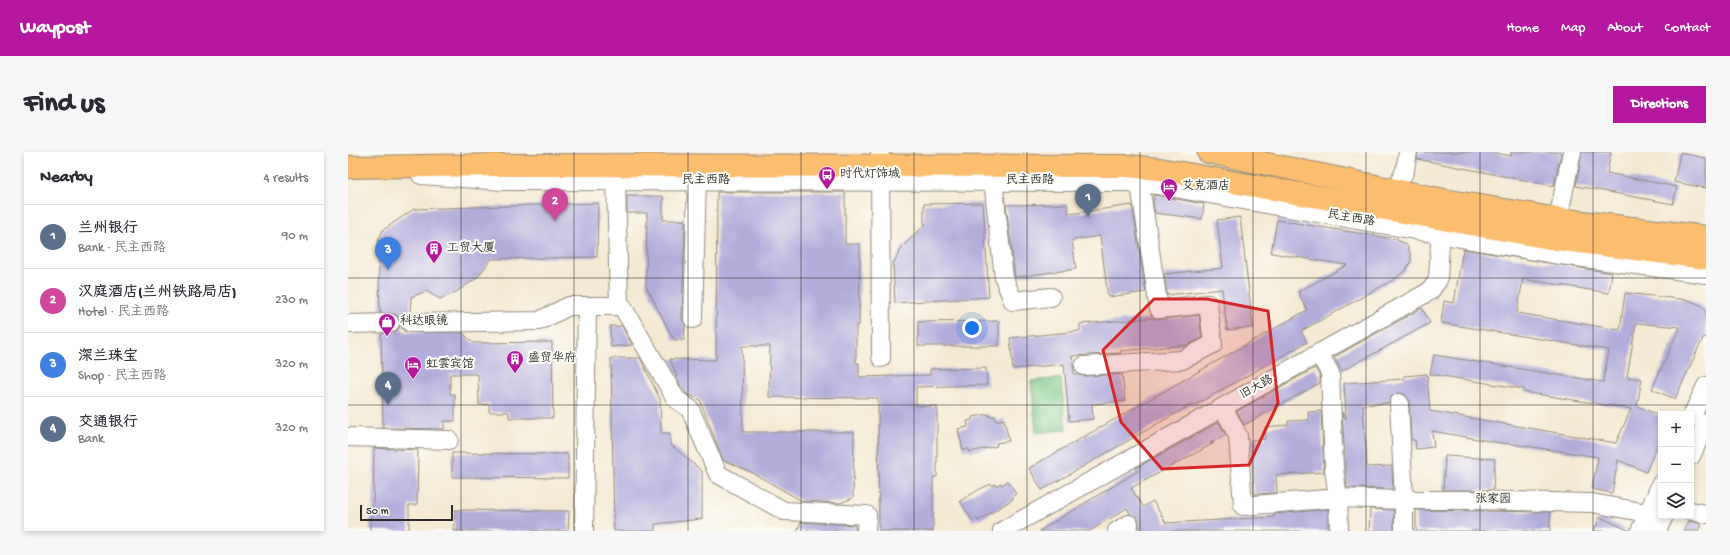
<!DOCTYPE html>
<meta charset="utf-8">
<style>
:root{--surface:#fff;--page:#f7f7f7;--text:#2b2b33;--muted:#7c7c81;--line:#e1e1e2;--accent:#b5179e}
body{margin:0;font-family:"Gochi Hand","LXGW WenKai TC",sans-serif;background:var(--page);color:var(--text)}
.controls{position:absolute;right:12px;bottom:12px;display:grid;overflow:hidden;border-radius:0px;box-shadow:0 2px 6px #0003}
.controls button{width:36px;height:36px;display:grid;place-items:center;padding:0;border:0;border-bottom:1px solid var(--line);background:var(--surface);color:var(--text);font:20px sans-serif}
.scale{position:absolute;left:12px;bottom:10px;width:93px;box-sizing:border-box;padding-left:4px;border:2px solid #2b2b2b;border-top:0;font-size:11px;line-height:14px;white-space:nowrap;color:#2b2b2b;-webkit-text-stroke:3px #fdfcf7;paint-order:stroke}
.you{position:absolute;left:624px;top:176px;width:14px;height:14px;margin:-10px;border:3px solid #fff;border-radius:50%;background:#1a73e8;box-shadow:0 0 0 6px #1a73e833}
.badge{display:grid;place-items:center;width:26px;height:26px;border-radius:50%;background:var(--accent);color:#fff;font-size:13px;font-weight:700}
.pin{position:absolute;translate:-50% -33px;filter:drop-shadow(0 1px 2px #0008)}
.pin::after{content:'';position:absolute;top:21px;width:14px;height:12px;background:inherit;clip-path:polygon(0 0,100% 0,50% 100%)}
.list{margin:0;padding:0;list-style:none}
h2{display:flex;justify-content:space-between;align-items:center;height:52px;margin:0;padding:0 16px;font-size:17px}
h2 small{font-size:13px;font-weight:400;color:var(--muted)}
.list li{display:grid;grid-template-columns:26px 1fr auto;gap:12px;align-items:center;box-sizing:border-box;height:64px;padding:0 16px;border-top:1px solid var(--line)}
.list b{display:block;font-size:15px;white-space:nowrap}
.list p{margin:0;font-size:13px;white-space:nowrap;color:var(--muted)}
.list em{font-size:13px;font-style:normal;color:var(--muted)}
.icon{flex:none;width:22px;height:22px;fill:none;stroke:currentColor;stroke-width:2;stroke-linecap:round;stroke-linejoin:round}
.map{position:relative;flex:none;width:1358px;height:379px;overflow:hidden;border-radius:0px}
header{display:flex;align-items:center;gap:24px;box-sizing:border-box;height:56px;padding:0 20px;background:var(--accent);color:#fff}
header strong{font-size:19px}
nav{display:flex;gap:22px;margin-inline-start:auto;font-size:14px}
.intro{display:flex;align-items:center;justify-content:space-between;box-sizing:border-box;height:96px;padding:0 24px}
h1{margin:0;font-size:28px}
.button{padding:10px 18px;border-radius:0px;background:var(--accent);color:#fff;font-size:14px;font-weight:700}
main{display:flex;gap:24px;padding:0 24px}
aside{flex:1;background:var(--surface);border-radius:0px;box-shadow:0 2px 6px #0003}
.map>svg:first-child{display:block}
.green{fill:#7dc885;stroke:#547a58}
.building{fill:#b4addc}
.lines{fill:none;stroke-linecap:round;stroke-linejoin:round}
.minor-casing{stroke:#908a7e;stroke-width:20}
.major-casing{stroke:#908a7e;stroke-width:24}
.minor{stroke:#fff;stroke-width:18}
.major{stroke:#fbbd6e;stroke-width:22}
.marked{fill:#d62828;fill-opacity:0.2;stroke:#d62828;stroke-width:3;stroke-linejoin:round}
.grid{fill:none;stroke:#2b2b2b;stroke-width:1;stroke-opacity:0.55}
.labels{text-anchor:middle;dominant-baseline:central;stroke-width:4;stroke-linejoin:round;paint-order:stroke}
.poi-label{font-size:12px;fill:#2b2b2b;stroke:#fdfcf7;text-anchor:start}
.street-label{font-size:12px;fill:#2b2b2b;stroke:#fdfcf7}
</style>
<header>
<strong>Waypost</strong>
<nav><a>Home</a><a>Map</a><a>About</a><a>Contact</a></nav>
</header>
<div class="intro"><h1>Find us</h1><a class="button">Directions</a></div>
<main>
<aside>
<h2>Nearby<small>4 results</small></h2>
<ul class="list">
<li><span class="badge" style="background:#5c6f8a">1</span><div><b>兰州银行</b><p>Bank · 民主西路</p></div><em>90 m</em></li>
<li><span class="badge" style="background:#d1479c">2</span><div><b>汉庭酒店(兰州铁路局店)</b><p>Hotel · 民主西路</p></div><em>230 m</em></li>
<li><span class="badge" style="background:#3f7fe0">3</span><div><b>深兰珠宝</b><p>Shop · 民主西路</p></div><em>320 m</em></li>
<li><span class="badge" style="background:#5c6f8a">4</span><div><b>交通银行</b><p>Bank</p></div><em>320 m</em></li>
</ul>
</aside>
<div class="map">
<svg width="1358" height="379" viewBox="0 0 1358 379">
<rect width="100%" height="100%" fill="#fdfcf7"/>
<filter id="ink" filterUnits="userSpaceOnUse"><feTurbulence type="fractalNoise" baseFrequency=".025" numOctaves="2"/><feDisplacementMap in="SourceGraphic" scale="8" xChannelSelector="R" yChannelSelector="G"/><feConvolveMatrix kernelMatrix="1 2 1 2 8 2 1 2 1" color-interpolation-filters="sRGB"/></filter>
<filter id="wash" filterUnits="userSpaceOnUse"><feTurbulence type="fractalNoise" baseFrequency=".012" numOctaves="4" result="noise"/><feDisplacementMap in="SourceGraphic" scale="16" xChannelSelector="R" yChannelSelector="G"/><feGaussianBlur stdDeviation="0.9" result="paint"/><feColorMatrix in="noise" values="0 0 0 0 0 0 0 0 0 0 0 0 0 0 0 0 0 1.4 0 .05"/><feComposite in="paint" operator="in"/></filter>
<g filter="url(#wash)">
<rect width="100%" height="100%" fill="#f4e9d2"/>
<polygon class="green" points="713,226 718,278 688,281 683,229"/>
<g id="blocks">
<g class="building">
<polygon points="1070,0 1144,0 1163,4 1163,0 1213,0 1206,34 1069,7"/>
<polygon points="1234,0 1263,0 1259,21 1329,35 1325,52 1228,34"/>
<polygon points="1332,1 1358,6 1358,36 1326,30"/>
<polygon points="369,40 497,40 497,92 512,92 511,173 508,173 508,211 511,211 511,225 582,223 582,217 638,216 639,233 568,235 568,254 589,254 589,325 585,325 585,379 531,379 530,246 421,245 422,194 394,194 395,280 506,280 505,346 492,351 454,349 403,320 375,308 352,248 339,242 332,233 322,207 368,208"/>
<polygon points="806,43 856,52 854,67 807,61 805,51"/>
<polygon points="279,44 315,44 315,68 337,68 334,167 337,173 336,188 326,188 298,134 299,61 279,61"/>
<polygon points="250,51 249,105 143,107 129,126 108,140 92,147 78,139 63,145 62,161 54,166 53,171 54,177 58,180 115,181 125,191 204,190 205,266 161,266 161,260 141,260 141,252 131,253 130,222 102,222 102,242 107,242 107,269 96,269 96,277 35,276 33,182 47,180 51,176 52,171 51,165 47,162 32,161 30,89 35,78 66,57"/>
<polygon points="635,51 641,145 547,151 545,112 554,95 578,72 576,72 576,52"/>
<polygon points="719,52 721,62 784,53 798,140 760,145 752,84 724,88 728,117 667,125 658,53"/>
<polygon points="892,65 905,175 879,178 874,137 819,143 816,122 875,116 869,68"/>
<polygon points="929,68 1047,87 1058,92 1063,103 1063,109 1057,119 1045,128 953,179 959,190 845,254 844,252 694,338 681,316 959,158 950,140 999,113 923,101"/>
<polygon points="1115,97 1264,121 1261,141 1175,127 1169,161 1272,178 1277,141 1341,148 1354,154 1358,159 1358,185 1355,186 1327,247 1304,237 1332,175 1288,171 1279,225 1294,227 1289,254 1313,264 1313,285 1298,320 1270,308 1264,341 1244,337 1250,305 1158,291 1158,292 1084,279 1086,295 1068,297 1067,288 1063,288 1061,250 1056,242 1050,241 1042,246 1041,251 1015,253 1019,315 1044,314 1045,337 999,336 994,260 998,267 996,231 1056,227 1056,224 1079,222 1082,259 1268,291 1283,257 1176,240 1176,237 1082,222 1086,203 1255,230 1261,198 1093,171 1096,149 1106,151"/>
<polygon points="1074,156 1082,171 994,219 986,205"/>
<polygon points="851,163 854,186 840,193 772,199 773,201 724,204 726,222 737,224 774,222 777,249 744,252 745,267 721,269 716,212 665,217 662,186 732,179 732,172 805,166 812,167"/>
<polygon points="651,169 651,194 570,194 570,170"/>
<polygon points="262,174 274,174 284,193 263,195"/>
<polygon points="263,206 292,206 295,212 312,247 313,281 322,281 322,292 354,319 354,367 307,372 307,379 266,379"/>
<polygon points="967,216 972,224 972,231 896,273 889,259"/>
<polygon points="973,259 976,320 928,323 929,341 906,342 903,288 917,287 917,275 940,273 940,269 961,268 960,260"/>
<polygon points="641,262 642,265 647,264 648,269 656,267 661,289 648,291 649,294 622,300 621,297 615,298 610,277 620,275 619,269 624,268 624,265"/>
<polygon points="871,270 878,283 862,291 866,291 783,336 795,355 805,349 818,371 926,365 926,362 980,357 980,379 793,379 791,375 790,366 782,362 779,356 742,379 691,379 790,319 788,316"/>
<polygon points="26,296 70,298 69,353 61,353 61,379 22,379 22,365 25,365"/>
<polygon points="104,301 220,302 220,326 104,325"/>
<polygon points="1097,304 1147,307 1145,338 1095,338"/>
<polygon points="660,329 668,342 664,345 665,347 630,369 629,366 625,369 612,349 632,337 643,332 644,334 647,332 648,334 653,331 654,333"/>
<polygon points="1022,357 1046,358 1046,379 1021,379"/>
<polygon points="107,358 221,359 220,379 106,379"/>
<polygon points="1068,358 1202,360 1202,379 1068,379"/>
<polygon points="1252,365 1282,379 1246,379"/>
<polygon points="1341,369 1353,372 1350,379 1336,379"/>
<polygon points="453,370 507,373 507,379 449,379"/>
</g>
</g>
</g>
<g filter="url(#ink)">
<use href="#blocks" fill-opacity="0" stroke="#908a7e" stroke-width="1"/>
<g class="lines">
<defs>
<g id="minor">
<polyline points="532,0 533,206"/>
<polyline points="73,23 155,29 778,30 809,33 1205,102 1358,122"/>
<polyline points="268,29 271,154"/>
<polyline points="645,29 656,126 665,149 703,145"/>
<polyline points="1048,38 1057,18 1060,0"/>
<polyline points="1210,67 1224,0"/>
<polyline points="345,167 349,29"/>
<polyline points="63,171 191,169 221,154 274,154 328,247 342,257 370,322 436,359 519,363 518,379"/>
<polyline points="0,172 42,171"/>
<polyline points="971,201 982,221 986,317 990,346 991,379"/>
<polyline points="736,214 834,208 865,192 860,152 811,157 790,20"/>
<polyline points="1051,251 1056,348 1056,379"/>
<polyline points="875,255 890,284 895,354 990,346 1056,348 1124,348 1244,351 1299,361"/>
<polyline points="1343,266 1358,234"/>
<polyline points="0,285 101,288"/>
<polyline points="1343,304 1358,271"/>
<polyline points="1343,359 1358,362"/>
<polyline points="236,379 239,154"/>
<polyline points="654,379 1082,139 1090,128 1093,72"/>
<polyline points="769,379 781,372"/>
<polyline points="1292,379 1313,332"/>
<polyline points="1309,379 1316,364"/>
</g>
<g id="major">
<polyline points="860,0 1096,48 1210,67 1358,85"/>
<polyline points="0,15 155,13 779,14 811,17 1208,87 1358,106"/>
</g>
</defs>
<use href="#minor" class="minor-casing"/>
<use href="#major" class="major-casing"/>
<use href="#minor" class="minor"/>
<use href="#major" class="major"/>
</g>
</g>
<path class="marked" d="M 806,147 L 859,147 L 920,159 L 930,251 L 901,313 L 814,317 L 773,270 L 755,198 Z"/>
<path class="grid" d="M 113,0 L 113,379M 226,0 L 226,379M 340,0 L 340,379M 453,0 L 453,379M 566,0 L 566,379M 679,0 L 679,379M 792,0 L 792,379M 905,0 L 905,379M 1018,0 L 1018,379M 1132,0 L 1132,379M 1245,0 L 1245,379M 0,126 L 1358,126M 0,253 L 1358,253"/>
<defs>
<symbol id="bus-pin" viewBox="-11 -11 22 30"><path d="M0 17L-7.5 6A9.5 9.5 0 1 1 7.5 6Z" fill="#b5179e" stroke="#fdfcf7"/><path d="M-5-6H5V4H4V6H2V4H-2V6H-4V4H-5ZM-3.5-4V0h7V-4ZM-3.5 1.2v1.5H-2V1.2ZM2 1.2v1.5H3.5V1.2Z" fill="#fff"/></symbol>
<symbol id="hotel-pin" viewBox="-11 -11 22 30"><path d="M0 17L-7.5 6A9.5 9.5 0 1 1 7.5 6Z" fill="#b5179e" stroke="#fdfcf7"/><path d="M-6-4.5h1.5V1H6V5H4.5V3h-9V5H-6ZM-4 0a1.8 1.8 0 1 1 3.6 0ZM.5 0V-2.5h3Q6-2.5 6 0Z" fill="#fff"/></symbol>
<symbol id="building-pin" viewBox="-11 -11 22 30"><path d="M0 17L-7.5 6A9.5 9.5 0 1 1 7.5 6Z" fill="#b5179e" stroke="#fdfcf7"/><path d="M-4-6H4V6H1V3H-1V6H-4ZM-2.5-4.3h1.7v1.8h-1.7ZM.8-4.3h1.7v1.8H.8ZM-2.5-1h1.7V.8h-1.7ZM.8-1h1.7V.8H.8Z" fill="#fff"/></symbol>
<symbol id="shop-pin" viewBox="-11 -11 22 30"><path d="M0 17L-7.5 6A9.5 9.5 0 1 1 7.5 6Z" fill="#b5179e" stroke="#fdfcf7"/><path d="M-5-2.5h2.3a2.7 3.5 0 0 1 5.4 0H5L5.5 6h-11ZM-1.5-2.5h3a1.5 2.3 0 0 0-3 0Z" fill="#fff"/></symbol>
</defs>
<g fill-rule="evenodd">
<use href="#bus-pin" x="469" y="13" width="20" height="27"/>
<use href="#hotel-pin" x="811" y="25" width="20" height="27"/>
<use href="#building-pin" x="76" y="87" width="20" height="27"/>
<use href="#shop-pin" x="29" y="160" width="20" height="27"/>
<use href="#building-pin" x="157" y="197" width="20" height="27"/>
<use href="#hotel-pin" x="55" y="203" width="20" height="27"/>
</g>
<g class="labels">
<g class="poi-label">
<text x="492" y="23">时代灯饰城</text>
<text x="834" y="35">艾克酒店</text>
<text x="99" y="97">工贸大厦</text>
<text x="52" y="170">科达眼镜</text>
<text x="180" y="207">盛贸华府</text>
<text x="78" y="213">虹雲宾馆</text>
</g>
<g class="street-label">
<text x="358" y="29">民主西路</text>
<text x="682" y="29">民主西路</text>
<text transform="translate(1003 67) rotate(10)">民主西路</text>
<text transform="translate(909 236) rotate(-29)">旧大路</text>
<text transform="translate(1145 348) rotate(1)">张家园</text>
</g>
</g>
</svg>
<div class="controls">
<button>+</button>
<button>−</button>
<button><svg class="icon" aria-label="layers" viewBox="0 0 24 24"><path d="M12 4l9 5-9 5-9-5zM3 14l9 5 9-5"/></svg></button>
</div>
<div class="scale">50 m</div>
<div class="you"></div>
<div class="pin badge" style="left:740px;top:65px;background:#5c6f8a">1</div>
<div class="pin badge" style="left:207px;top:69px;background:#d1479c">2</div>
<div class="pin badge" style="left:40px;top:118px;background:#3f7fe0">3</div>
<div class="pin badge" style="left:40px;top:253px;background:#5c6f8a">4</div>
</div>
</main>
